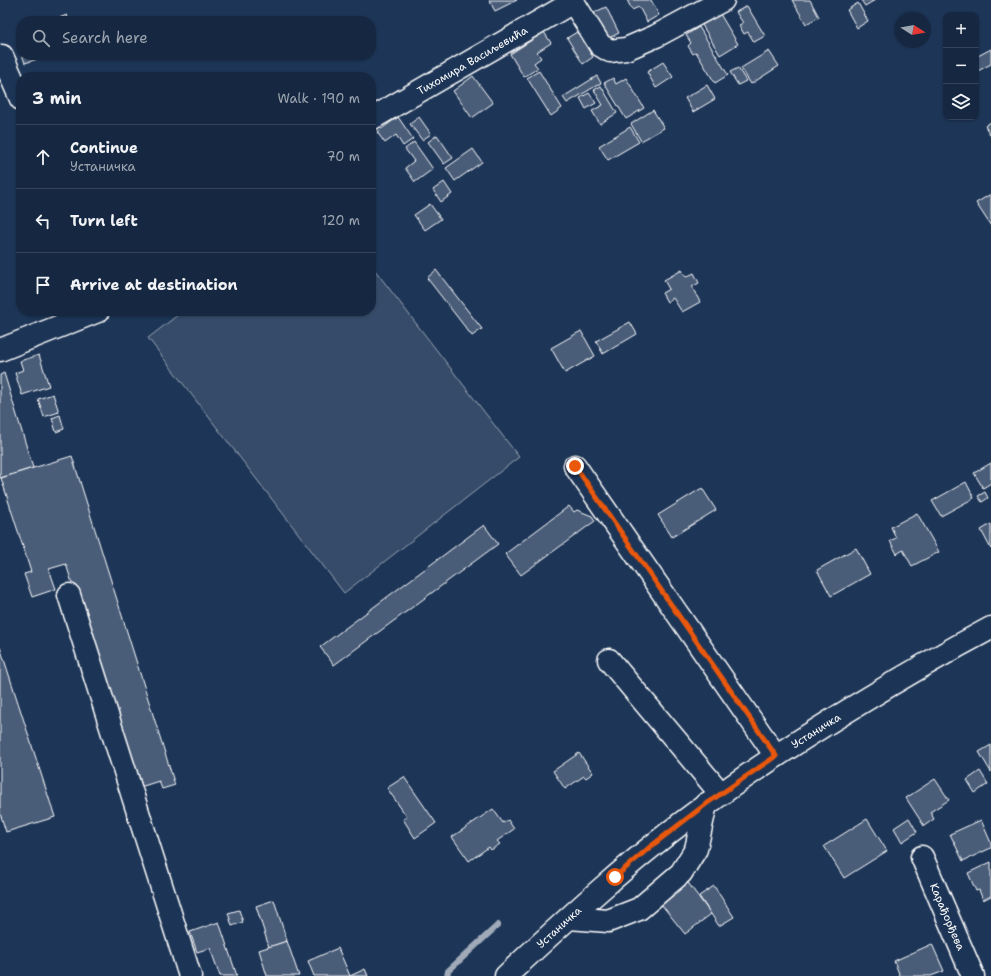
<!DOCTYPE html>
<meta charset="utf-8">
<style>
:root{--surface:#162841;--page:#1f3048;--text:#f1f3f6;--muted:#9ea6b1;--line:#35445a}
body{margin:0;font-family:"Shantell Sans",sans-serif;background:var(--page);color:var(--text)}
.controls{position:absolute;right:12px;top:12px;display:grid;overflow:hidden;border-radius:8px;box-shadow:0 1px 3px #0004}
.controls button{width:36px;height:36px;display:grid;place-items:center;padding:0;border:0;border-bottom:1px solid var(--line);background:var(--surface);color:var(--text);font:20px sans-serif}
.compass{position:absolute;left:895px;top:12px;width:36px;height:36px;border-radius:50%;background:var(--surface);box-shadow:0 1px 3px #0004;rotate:101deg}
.stop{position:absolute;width:12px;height:12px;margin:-9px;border:3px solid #ea580c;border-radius:50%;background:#fff}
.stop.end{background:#ea580c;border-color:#fff;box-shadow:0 1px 4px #0008}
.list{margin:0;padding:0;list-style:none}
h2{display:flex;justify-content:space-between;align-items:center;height:52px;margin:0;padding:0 16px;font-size:17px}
h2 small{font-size:13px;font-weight:400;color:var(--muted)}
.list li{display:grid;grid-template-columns:26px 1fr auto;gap:12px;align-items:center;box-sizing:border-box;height:64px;padding:0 16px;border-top:1px solid var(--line)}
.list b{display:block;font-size:15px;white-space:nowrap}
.list p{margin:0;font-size:13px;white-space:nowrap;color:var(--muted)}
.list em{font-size:13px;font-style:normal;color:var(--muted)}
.icon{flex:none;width:22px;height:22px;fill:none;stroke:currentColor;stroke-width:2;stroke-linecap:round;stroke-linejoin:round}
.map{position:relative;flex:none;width:991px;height:976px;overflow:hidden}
.search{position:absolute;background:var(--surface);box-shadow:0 1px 3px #0004;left:16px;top:16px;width:360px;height:44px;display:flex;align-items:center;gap:10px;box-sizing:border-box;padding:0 14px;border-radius:16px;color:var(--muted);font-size:15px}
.panel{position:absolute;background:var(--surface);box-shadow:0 1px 3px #0004;left:16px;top:72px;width:360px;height:244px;border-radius:16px}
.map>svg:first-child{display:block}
.green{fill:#364b69;stroke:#9aa5b4}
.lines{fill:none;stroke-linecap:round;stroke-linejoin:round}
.stream{stroke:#a0aab8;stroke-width:6}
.building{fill:#4a5d79;stroke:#fff}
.minor-casing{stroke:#fff;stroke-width:25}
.major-casing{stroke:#fff;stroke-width:25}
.minor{stroke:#1d3557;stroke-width:22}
.major{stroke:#1d3557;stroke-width:22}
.route{stroke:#ea580c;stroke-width:5}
.labels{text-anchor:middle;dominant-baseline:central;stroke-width:3;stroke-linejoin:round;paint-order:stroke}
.street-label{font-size:11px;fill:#fff;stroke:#1d3557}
</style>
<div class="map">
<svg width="991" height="976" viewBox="0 0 991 976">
<rect width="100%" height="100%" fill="#1d3557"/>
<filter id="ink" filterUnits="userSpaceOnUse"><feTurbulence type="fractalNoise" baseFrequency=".025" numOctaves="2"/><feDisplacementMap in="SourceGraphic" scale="8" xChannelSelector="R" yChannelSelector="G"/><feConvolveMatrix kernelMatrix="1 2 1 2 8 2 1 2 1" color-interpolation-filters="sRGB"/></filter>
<g filter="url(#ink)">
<polygon class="green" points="371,265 519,457 344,593 148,338 183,311 371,311"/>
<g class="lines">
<polyline class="stream" points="447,976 448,971 498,925"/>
</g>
<g class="building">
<polygon points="489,0 517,0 495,11"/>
<polygon points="627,0 651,0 659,15 647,22 639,7 632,10"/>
<polygon points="792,0 810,0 819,17 806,24"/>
<polygon points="861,0 875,0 865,6"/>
<polygon points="858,3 868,21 857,28 847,10"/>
<polygon points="747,6 765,36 754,42 748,32 744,34 739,25 743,23 736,12"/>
<polygon points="606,7 619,33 603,41 589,15"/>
<polygon points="720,14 738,44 720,55 702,25"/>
<polygon points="67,15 69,21 59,21 59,18"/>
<polygon points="699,27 728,75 715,83 696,52 693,54 688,46 691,43 686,35"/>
<polygon points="544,32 551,43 537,52 541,58 534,63 538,68 524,77 510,54"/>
<polygon points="577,32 593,57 583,64 567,38"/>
<polygon points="991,49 991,64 976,72 976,57"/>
<polygon points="769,51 779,66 751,84 741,68"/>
<polygon points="22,55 50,55 25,63"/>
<polygon points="663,62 673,77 656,88 647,72"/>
<polygon points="738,68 746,81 738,85 730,72"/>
<polygon points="539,71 562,108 551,116 527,78"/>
<polygon points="473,76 493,103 472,118 453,91"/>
<polygon points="597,76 601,83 567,103 563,97"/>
<polygon points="613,78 616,84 626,78 644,108 626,119 604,83"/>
<polygon points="707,85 715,99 693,112 685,98"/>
<polygon points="601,86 617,113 600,124 592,111 603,105 594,90"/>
<polygon points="589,93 596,103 586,109 580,98"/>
<polygon points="653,110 664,128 641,141 631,124"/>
<polygon points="398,117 413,139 403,146 396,135 385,143 377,132"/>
<polygon points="419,117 431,134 422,140 410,124"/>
<polygon points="991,122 991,136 985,126"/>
<polygon points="630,127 639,142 608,160 599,146"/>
<polygon points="437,135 453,158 444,164 428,142"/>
<polygon points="414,142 433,169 415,182 405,168 414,161 405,149"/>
<polygon points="473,149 482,162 455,181 446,168"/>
<polygon points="444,182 452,194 441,202 433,190"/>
<polygon points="991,194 991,226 976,203"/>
<polygon points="430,204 441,219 425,230 414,215"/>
<polygon points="436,270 482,329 472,336 427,278"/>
<polygon points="682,270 686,277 694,273 699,283 692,287 700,302 682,312 673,298 667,302 662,293 669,289 664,280"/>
<polygon points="630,322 637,334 603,354 596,341"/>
<polygon points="581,331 595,356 565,373 551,348"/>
<polygon points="39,355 49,386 22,395 15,373 23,370 20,361"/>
<polygon points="4,373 33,468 0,478 0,375"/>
<polygon points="53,394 59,412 44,417 38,399"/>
<polygon points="60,415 64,429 56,432 52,418"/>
<polygon points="72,456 175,785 162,789 159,781 137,788 66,564 49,569 56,589 32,597 24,574 31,572 1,478"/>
<polygon points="991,463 991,483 983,488 974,473"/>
<polygon points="966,482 974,498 941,516 932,501"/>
<polygon points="702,488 716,510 672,537 658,515"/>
<polygon points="985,492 988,498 982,502 978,496"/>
<polygon points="569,506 574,512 577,510 592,516 595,521 521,575 505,554"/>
<polygon points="917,513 939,552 912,566 903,550 897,554 890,541 896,538 891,527"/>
<polygon points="991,524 991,549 981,530"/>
<polygon points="484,525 498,544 334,665 320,647"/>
<polygon points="856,548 870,574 831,596 817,570"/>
<polygon points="0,647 55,817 6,832 0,813"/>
<polygon points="991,745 991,772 979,752"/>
<polygon points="579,753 593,773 586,778 584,776 565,789 553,771"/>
<polygon points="980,771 988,784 975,793 967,780"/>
<polygon points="404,777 436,823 415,838 403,819 407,817 387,788"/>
<polygon points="935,779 949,800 930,812 934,819 924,826 906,798"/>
<polygon points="493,809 503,823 508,820 514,829 497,841 500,844 491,850 489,847 469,861 452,837"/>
<polygon points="909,818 917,832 902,842 894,828"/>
<polygon points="867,819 887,851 844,878 824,846"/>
<polygon points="981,820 991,843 991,848 963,861 950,834"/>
<polygon points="991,862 991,896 983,900 979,890 976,891 968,873"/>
<polygon points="678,869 711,914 685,934 649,889"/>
<polygon points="714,886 734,917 719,926 699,896"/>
<polygon points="274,900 287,941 269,947 256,906"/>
<polygon points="239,910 243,922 232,926 228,913"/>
<polygon points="219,922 237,976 220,976 210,948 197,952 190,932"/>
<polygon points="287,941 299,976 267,976 259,950"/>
<polygon points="932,944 944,971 931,976 900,976 894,961"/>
<polygon points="338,948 350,976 365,969 368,976 314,976 308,961"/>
</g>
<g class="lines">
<defs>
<g id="minor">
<polyline points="572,0 600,45 610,51 626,49 656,36 723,0"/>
<polyline points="2,56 21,99"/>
<path id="s1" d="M 371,119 L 573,2"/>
<polyline points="0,350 98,311"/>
<polyline points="575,466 776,756"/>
<polyline points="69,595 190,976"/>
<polyline points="609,660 721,794"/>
<path id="s2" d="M 922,857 L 973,976"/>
<polyline points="569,918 608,921 639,909 681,873 696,849 706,804"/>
</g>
<g id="major">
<path id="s3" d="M 506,976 C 570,916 635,856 706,805 C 754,769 806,736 857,705 C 901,678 946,652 991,628"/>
</g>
</defs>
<use href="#minor" class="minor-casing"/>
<use href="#major" class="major-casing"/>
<use href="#minor" class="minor"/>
<use href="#major" class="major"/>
</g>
</g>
<g class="lines" filter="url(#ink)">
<polyline class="route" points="575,466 776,756 706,804 650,847 615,877"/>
</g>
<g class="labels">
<g class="street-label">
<text stroke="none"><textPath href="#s1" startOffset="117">Тихомира Васиљевића</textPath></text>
<text stroke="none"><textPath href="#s3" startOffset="396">Устаничка</textPath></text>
<text stroke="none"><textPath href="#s2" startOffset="65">Карађорђева</textPath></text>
<text stroke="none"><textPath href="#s3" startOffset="72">Устаничка</textPath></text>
</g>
</g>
</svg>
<div class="controls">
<button>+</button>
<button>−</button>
<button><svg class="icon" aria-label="layers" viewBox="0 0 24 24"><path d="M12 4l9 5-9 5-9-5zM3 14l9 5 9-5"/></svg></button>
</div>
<svg class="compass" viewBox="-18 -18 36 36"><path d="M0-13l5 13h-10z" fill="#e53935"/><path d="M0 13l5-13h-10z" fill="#9ea6b1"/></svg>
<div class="stop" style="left:615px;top:877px"></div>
<div class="stop end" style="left:575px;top:466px"></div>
<div class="search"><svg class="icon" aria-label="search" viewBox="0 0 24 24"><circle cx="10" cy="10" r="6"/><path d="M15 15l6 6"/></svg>Search here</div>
<section class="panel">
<h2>3 min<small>Walk · 190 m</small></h2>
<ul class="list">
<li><svg class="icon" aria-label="ahead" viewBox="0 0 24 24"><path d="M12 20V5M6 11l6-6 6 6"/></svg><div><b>Continue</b><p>Устаничка</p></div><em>70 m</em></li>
<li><svg class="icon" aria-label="left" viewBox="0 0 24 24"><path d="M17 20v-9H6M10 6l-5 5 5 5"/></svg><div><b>Turn left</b></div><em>120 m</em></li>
<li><svg class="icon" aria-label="arrive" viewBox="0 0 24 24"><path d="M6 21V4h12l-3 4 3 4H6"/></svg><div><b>Arrive at destination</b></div></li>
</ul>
</section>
</div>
